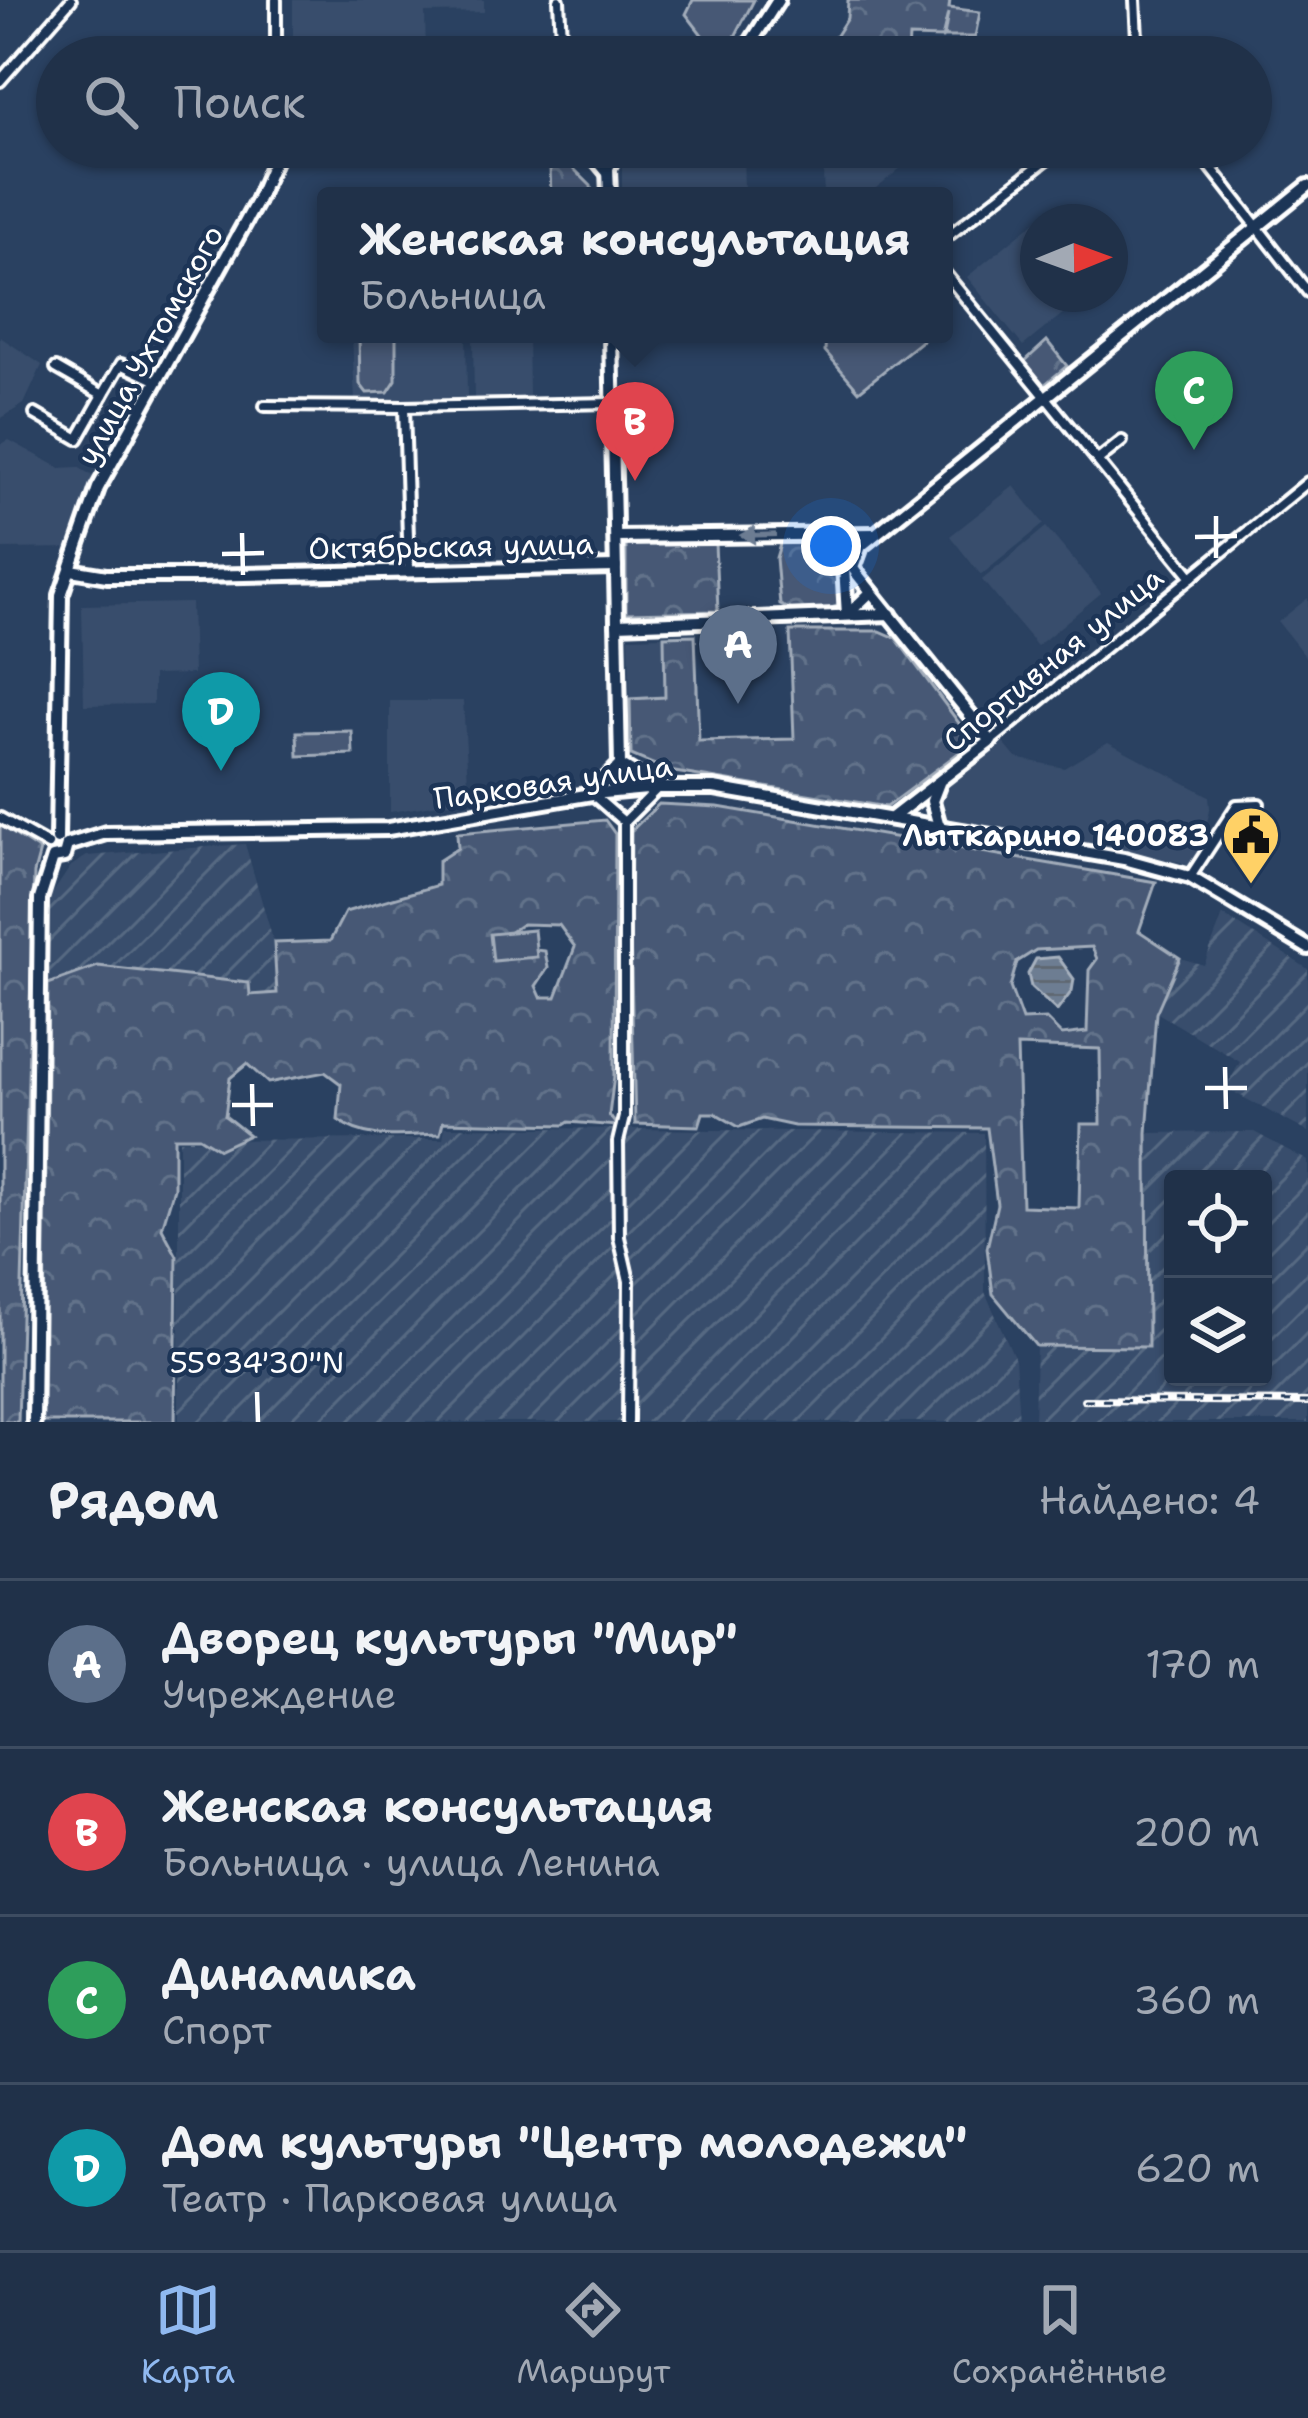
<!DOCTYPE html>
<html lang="ru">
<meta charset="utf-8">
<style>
:root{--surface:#203149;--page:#283950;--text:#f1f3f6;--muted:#a2a9b4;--line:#3d4c61;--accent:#90b9f0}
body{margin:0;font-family:"Shantell Sans",sans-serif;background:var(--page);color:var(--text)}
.controls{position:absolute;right:36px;bottom:36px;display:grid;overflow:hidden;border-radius:12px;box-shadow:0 3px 9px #0004}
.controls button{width:108px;height:108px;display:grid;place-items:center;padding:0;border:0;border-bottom:3px solid var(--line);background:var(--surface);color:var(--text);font:60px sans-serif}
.compass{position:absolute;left:1020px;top:204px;width:108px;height:108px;border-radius:50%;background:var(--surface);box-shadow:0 3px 9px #0004;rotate:89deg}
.you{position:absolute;left:831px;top:546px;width:42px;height:42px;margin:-30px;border:9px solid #fff;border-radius:50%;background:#1a73e8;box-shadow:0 0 0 18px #1a73e833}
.badge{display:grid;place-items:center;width:78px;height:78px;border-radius:50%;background:var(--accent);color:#fff;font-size:39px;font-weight:700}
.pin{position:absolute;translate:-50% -99px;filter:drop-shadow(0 3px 6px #0008)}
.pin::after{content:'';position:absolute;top:63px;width:42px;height:36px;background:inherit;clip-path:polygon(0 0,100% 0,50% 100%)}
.popup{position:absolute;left:317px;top:187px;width:636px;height:156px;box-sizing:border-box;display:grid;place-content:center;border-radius:12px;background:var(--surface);filter:drop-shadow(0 3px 9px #0005);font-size:39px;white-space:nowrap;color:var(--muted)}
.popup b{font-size:45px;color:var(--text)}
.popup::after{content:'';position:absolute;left:50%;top:100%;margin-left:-24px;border:24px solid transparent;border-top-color:var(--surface)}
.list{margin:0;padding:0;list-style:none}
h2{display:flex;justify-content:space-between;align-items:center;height:156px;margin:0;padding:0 48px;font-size:51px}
h2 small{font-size:39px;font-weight:400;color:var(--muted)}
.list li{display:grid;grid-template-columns:78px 1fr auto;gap:36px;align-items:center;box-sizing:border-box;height:168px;padding:0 48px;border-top:3px solid var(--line)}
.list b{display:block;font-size:45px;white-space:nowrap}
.list p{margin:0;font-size:39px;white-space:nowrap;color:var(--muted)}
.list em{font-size:39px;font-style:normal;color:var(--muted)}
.icon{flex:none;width:66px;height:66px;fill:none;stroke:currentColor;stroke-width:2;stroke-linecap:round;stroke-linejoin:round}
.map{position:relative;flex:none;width:1308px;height:1422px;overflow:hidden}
.search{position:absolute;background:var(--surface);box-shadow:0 3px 9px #0004;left:36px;right:36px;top:36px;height:132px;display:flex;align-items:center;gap:30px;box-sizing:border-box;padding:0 42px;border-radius:66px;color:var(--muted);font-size:45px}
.sheet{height:828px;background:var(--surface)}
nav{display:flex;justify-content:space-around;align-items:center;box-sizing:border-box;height:168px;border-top:3px solid var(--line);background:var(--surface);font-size:33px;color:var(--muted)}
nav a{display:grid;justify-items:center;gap:6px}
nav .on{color:var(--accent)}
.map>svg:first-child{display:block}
.built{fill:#394e6c}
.industrial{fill:url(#industrial-furrows);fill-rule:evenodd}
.forest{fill:url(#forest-crowns);stroke:#a2acba;stroke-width:3;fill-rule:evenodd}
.garden{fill:#465975;stroke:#a2acba;stroke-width:3}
.water{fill:url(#water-rules);stroke:#a7b1be;stroke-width:3}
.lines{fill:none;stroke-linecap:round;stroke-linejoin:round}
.street-casing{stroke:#fff;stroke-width:16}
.secondary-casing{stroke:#fff;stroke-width:20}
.street{stroke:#1d3557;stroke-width:8}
.secondary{stroke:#1d3557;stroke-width:10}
.rail-casing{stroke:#fff;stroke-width:8}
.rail{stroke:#1d3557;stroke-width:3;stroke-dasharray:9;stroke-linecap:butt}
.oneway{fill:#6c7c92}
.ticks{fill:none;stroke:#fff;stroke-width:4.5}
.labels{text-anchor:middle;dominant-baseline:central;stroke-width:9;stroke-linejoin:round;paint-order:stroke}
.street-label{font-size:30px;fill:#fff;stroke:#1d3557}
.poi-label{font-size:30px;font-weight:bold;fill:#fff;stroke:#1d3557;text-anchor:end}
.ticks-label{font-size:30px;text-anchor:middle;fill:#fff;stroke:#1d3557;stroke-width:9;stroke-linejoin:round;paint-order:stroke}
</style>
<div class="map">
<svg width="1308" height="1422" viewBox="0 0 1308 1422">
<defs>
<pattern id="industrial-furrows" width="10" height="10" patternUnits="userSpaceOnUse" patternTransform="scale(3)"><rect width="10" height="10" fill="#394e6c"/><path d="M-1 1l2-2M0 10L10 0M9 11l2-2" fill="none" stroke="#576982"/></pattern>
<pattern id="forest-crowns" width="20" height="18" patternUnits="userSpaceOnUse" patternTransform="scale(3)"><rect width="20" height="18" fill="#465975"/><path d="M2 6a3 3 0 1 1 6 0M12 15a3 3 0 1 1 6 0" fill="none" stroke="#62728a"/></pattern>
<pattern id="water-rules" width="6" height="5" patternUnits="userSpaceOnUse" patternTransform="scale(3)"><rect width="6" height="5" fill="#6d7d92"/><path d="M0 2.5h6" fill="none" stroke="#5e6772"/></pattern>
</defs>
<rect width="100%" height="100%" fill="#2a4161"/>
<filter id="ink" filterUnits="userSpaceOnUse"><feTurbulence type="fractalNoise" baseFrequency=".00833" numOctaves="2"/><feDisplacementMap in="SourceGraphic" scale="24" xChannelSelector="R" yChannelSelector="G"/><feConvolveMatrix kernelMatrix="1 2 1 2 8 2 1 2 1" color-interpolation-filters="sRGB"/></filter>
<g filter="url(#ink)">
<g class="built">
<polygon points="293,0 484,0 484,12 425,13 426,57 293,57"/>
<polygon points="641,147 743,147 744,196 622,196 622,163"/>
<polygon points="822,147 912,147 912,159 866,196 824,196"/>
<polygon points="1041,217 1045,222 1038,222 1038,294 1087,294 1023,346 967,277"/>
<polygon points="352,334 466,334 467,400 355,402"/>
<polygon points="473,334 528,334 529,398 474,399"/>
<polygon points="0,337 42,365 24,404 0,419"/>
<polygon points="9,440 60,468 78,467 96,478 72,548 0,549 0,445"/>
<polygon points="1014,486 1044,524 981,575 950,536"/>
<polygon points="1046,527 1101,593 1037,646 982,580"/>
<polygon points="1308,598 1308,660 1278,622"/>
<polygon points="191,603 193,674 153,675 153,704 84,705 82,605"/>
<polygon points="664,636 665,697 630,699 629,637"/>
<polygon points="390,701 463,701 469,799 390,812"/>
<polygon points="1001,740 1016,758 1064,768 1108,742 1209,796 1210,809 1197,869 1180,862 946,819 942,793"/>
</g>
<g class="industrial">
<polygon points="245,844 274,943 278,993 250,995 249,984 98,966 48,984 48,900 71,866 87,856"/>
<polygon points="1223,915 1308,969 1308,1132 1226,1088 1240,1062 1156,1012 1180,958 1204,965"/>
<polygon points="445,1127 984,1133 985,1292 1015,1359 1019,1422 179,1422 179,1140 443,1139"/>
<path d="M 1254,1132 L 1308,1161 L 1308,1422 L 1034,1422 L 1036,1346 L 1148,1346 L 1147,1133 ZM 1173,1179 L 1263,1179 L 1263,1377 L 1173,1377 Z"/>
</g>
<g class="forest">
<polygon points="848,0 950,0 949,8 980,12 975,37 944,37 948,13 942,38 909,37 908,53 826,51 847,18"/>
<polygon points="572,167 591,186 592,196 551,196 550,168"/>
<polygon points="1047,341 1067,366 1043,386 1023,363"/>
<path d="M 832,539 L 839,546 C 837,566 847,583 844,602 C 830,613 796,614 780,605 L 776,558 L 781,541 Z"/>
<polygon points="715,543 718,611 626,613 626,545"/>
<polygon points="790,631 880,631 896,638 973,742 886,807 669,771 631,755 630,699 665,697 664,636 695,635 699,741 794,739"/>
<path d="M 659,804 L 718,807 L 1156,882 L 1139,931 L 1180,958 L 1156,1013 L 1147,1133 L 1148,1347 L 1036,1346 L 993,1294 L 987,1248 L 997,1204 L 987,1128 L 794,1126 L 762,1119 L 739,1127 L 715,1113 L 703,1113 L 699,1126 L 635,1124 L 630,933 L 631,831 ZM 1092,947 L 1097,959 L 1089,970 L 1087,1032 L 1062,1035 L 1046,1019 L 1022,1020 L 1010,987 L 1017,962 L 1036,950 ZM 1017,1046 L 1100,1049 L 1101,1124 L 1081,1124 L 1079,1208 L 1022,1206 Z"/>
<path d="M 605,820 L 615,834 L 614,1076 L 609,1115 L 617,1126 L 569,1122 L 564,1125 L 443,1122 L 440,1134 C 405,1135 367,1142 338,1120 L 341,1084 L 325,1072 L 268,1083 L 247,1064 L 230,1078 L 225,1116 L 249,1135 L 219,1149 L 199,1137 L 174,1137 L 174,1188 L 162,1228 L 177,1256 L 175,1422 L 43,1422 L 48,984 L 98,966 L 249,983 L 250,995 L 277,993 L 274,943 L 330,941 L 345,912 L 438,885 L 438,861 L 458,848 L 457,833 ZM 522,924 L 559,925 L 575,947 L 556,997 L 541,997 L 536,986 L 548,968 L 545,951 L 536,950 L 531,958 L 502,955 L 503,937 Z"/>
<polygon points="0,825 40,851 34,873 18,1422 0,1422"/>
</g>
<g class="garden">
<polygon points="693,0 754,0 728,50 719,57 686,14"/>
<polygon points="359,334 396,334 396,380 388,392 367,393 360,384"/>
<polygon points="826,334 930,334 859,391 825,351"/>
<polygon points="352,731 353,754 298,756 297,732"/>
<polygon points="534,930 537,957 493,961 490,934"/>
</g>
<polygon class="water" points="1058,957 1074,979 1072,991 1057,1011 1031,987 1028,974 1036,959"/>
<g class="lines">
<defs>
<g id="street">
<polyline points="559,0 562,57"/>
<polyline points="1135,0 1138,57"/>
<polyline points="276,57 276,0"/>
<polyline points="0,81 71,0"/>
<polyline points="1195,147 1308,292"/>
<polyline points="944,239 1063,147"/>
<polyline points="944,272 1192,577"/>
<polyline points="56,368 103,395 121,364 157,381"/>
<polyline points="265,406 404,407 409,571"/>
<polyline points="404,407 612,403"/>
<polyline points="35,414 78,439 103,395"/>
<polyline points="1098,460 1122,441"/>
<polyline points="991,741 1308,482"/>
<polyline points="593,795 624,822"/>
<polyline points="0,818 48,845"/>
<polyline points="1190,877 1237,805 1259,804"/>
<polyline points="628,1422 629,1281 619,1237 618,1142 624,1117 624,822 657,789"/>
</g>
<g id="secondary">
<polyline points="736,57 746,50 778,0"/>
<polyline points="582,148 608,147"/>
<polyline points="609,196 608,168 618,147"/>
<polyline points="616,537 875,534"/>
<polyline points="843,550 847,615"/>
<polyline points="71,570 107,576 196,576 616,567"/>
<polyline points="847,615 871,592"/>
<polyline points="617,624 890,614"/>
<polyline points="620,765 655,786"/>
<polyline points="939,783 932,801 939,826"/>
<polyline points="592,794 620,765 611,334"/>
<polyline points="893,817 991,741 857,574 853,568 861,546 1308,186"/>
<polyline points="57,839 61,595 98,488 257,201 278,151 573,148 593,155 608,173"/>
<polyline points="67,845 106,833 388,829 592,794 658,788 714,788 1124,859 1190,877 1308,948"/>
<polyline points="34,1422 40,899 53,858 64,856 67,845"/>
</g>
</defs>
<use href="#street" class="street-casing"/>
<use href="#secondary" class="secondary-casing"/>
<use href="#street" class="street"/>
<use href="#secondary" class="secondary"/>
<defs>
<polyline id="rail" points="1084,1400 1308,1402"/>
</defs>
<use href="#rail" class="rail-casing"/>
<use href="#rail" class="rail"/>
</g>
<defs><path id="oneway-solid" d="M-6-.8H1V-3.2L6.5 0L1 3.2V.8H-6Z" transform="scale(3)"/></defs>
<use class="oneway" href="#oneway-solid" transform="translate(758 535) rotate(179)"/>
</g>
<path class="ticks" d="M 1216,516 L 1216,558M 242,533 L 243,575M 1195,537 L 1237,536M 222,554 L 264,553M 1225,1067 L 1226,1109M 252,1084 L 253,1126M 1205,1088 L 1247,1088M 232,1105 L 273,1105M 257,1392 L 258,1422"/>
<defs>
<symbol id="civic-pin" viewBox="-11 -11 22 30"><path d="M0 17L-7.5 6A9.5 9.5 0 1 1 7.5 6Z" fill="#ffd166" stroke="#1d3557"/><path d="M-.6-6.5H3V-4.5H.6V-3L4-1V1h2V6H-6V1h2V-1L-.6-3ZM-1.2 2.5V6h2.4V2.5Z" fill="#111"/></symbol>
</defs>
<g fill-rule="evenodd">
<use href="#civic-pin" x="1218" y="802" width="66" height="90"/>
</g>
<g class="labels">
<g class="street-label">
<text transform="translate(150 345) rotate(-61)">улица Ухтомского</text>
<text transform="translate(451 546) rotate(-1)">Октябрьская улица</text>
<text transform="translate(1053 659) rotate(-39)">Спортивная улица</text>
<text transform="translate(553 782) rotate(-8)">Парковая улица</text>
</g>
<g class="poi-label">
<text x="1209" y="835">Лыткарино 140083</text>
</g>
</g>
<g class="ticks-label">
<text x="257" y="1373">55°34'30"N</text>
</g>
</svg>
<div class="controls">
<button><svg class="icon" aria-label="locate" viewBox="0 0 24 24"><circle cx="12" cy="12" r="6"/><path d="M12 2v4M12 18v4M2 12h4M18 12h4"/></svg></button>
<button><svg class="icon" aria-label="layers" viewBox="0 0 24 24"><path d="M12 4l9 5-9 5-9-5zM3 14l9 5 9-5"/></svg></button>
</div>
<svg class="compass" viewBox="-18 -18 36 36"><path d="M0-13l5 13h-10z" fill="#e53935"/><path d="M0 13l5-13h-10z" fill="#a2a9b4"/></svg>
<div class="you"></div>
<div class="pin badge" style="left:738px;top:704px;background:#5c6f8a">A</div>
<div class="pin badge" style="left:635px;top:481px;background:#e0444e">B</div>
<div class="popup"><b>Женская консультация</b>Больница</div>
<div class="pin badge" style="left:1194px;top:450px;background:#2e9e5b">C</div>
<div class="pin badge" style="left:221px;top:771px;background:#0f9aa8">D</div>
<div class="search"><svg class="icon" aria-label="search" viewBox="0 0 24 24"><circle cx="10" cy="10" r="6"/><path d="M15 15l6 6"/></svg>Поиск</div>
</div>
<section class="sheet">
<h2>Рядом<small>Найдено: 4</small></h2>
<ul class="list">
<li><span class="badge" style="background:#5c6f8a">A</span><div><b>Дворец культуры &quot;Мир&quot;</b><p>Учреждение</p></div><em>170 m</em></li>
<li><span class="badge" style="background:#e0444e">B</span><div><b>Женская консультация</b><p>Больница · улица Ленина</p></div><em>200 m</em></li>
<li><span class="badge" style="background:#2e9e5b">C</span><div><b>Динамика</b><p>Спорт</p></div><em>360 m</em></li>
<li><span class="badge" style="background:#0f9aa8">D</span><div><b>Дом культуры &quot;Центр молодежи&quot;</b><p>Театр · Парковая улица</p></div><em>620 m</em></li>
</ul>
</section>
<nav>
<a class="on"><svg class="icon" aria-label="map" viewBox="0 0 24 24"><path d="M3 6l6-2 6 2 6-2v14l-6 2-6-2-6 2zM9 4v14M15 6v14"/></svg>Карта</a>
<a><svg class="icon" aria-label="directions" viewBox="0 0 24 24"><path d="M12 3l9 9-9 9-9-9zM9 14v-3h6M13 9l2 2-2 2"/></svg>Маршрут</a>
<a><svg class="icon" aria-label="saved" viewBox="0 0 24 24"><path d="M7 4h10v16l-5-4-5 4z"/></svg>Сохранённые</a>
</nav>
